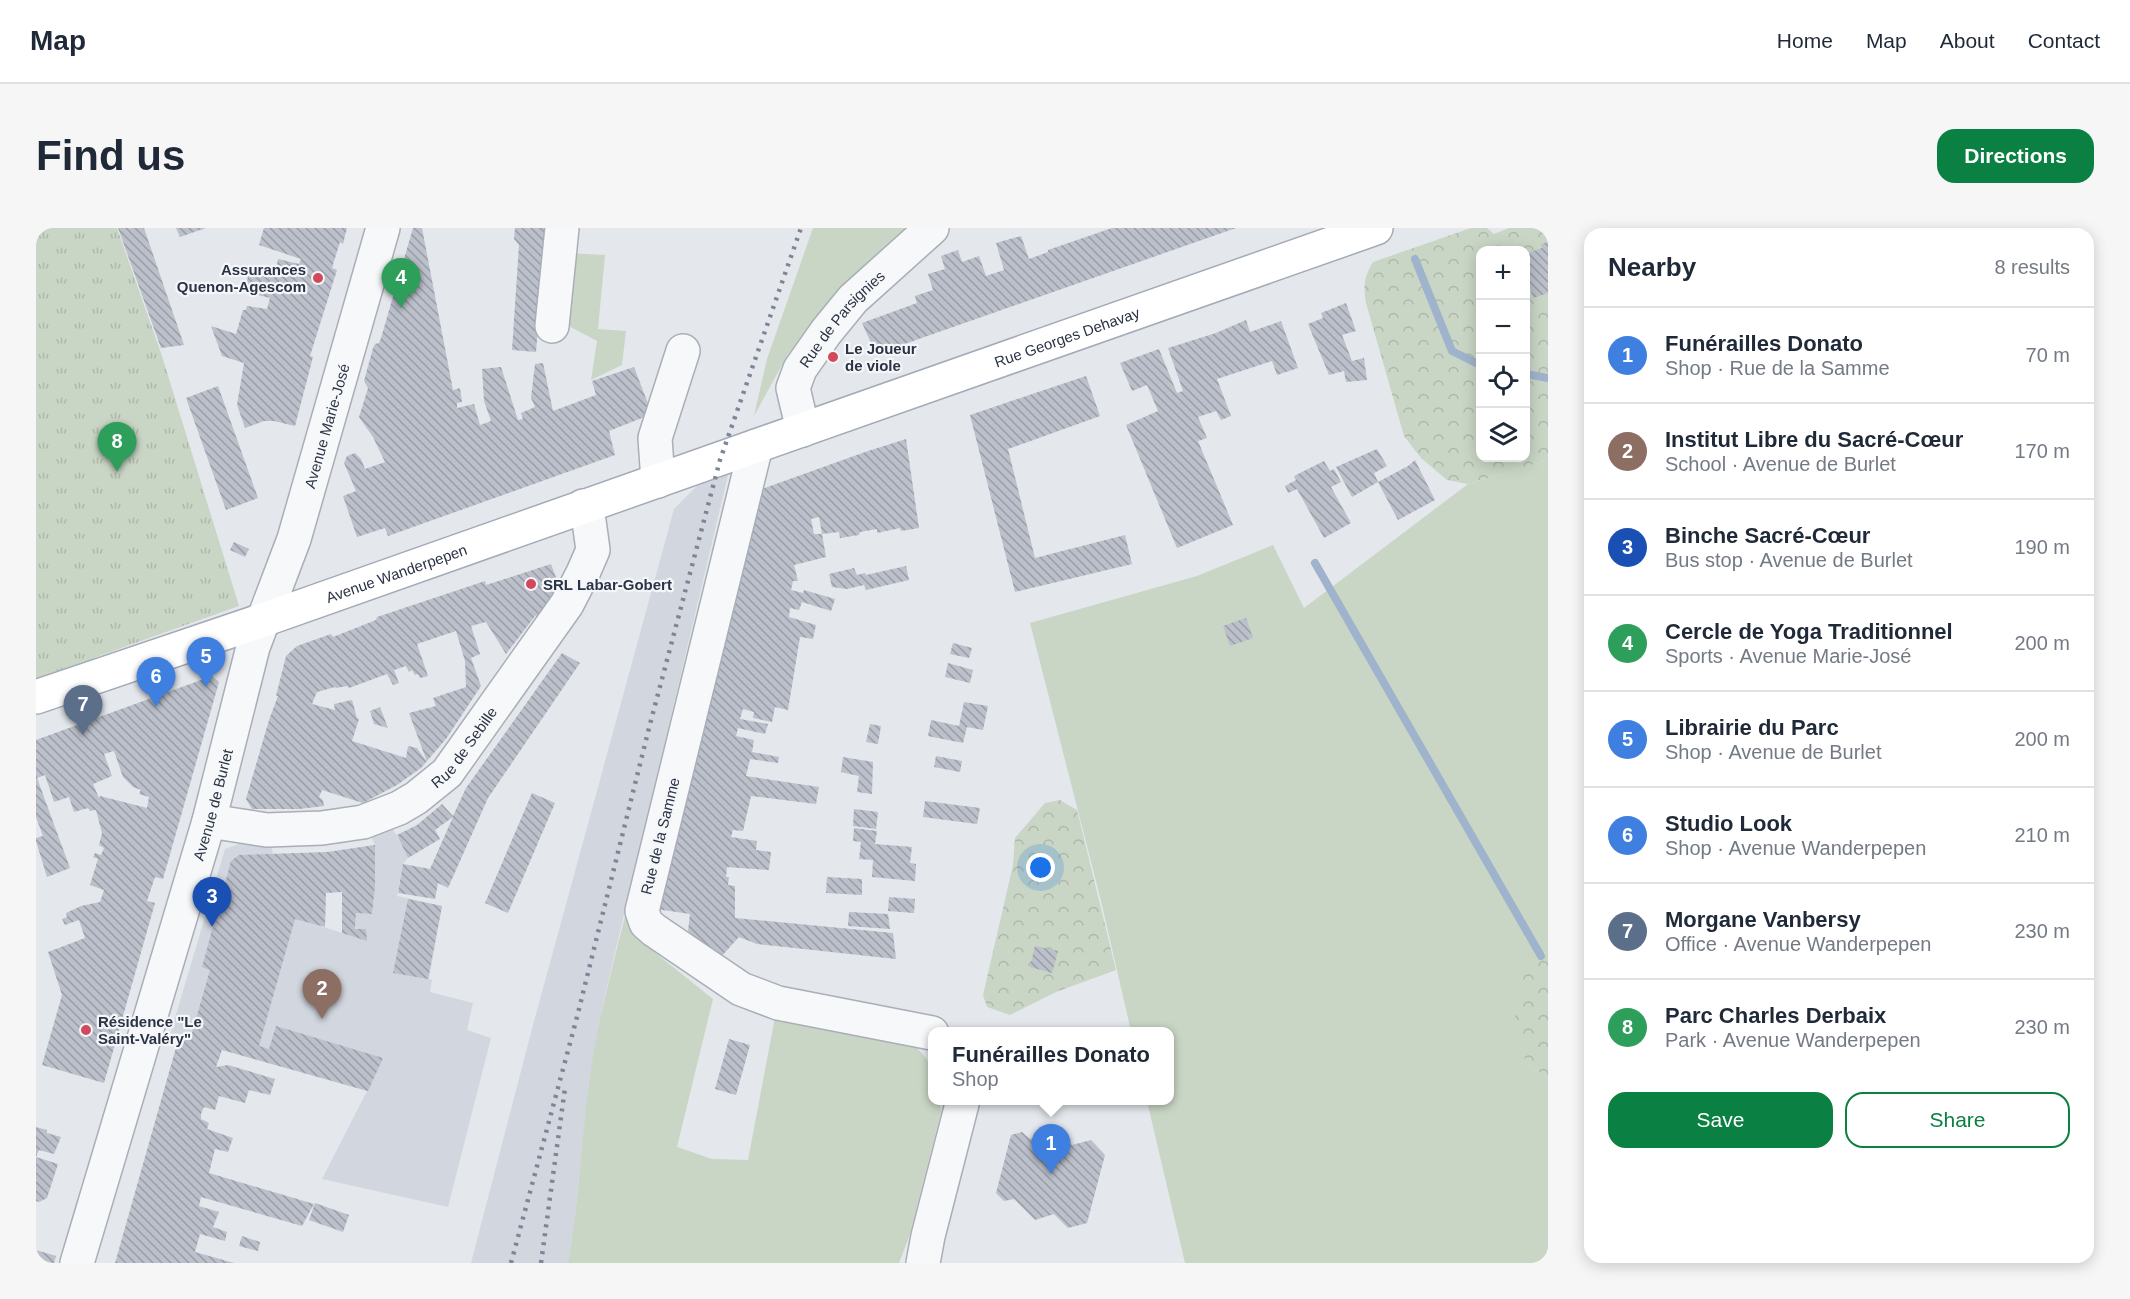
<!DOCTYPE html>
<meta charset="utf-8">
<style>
:root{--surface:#fff;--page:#f6f6f7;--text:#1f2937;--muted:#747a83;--line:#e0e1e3;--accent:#0b8043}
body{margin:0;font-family:Arial,sans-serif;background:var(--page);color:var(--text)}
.controls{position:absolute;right:18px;top:18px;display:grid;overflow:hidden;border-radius:12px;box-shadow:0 3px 15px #0003}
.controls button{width:54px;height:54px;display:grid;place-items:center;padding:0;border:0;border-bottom:2px solid var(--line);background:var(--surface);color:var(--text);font:30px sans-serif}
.you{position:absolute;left:1005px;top:640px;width:21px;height:21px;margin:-15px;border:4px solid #fff;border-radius:50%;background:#1a73e8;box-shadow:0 0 0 9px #1a73e833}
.badge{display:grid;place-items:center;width:39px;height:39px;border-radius:50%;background:var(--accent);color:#fff;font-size:20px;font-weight:700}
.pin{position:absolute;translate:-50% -50px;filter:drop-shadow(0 2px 3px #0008)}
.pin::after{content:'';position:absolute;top:32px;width:21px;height:18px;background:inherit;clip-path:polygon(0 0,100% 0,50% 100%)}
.popup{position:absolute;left:892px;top:799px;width:246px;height:78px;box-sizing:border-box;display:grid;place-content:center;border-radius:12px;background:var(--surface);filter:drop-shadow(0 2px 4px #0005);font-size:20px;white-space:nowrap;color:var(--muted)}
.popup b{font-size:22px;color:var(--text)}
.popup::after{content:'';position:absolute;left:50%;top:100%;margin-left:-12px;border:12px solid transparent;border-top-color:var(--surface)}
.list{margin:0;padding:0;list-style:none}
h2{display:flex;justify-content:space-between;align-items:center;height:78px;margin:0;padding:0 24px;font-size:26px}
h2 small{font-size:20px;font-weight:400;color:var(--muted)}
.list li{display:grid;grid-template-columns:39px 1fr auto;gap:18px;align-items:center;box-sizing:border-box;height:96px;padding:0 24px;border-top:2px solid var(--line)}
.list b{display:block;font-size:22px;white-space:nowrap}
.list p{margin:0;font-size:20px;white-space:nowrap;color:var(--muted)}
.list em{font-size:20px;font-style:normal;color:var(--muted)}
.actions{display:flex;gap:12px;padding:18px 24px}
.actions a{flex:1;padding:14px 0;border:2px solid var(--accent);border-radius:18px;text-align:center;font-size:21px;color:var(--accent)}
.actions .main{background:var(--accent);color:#fff}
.icon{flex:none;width:33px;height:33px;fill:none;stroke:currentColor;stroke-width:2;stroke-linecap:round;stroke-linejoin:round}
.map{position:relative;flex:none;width:1512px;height:1035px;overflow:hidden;border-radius:18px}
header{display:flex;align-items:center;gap:36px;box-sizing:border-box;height:84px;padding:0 30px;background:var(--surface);border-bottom:2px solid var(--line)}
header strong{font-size:28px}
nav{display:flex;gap:33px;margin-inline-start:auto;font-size:21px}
.intro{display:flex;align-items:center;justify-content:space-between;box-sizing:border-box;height:144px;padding:0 36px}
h1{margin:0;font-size:42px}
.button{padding:15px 27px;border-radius:18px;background:var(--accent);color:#fff;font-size:21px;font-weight:700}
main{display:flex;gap:36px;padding:0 36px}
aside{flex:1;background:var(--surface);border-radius:18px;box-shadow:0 3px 15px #0003}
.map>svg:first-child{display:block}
.built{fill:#d2d6de}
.grass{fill:#c9d6c5}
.forest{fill:url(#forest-crowns);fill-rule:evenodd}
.park{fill:url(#park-tufts)}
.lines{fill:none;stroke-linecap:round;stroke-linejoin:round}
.stream{stroke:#9fb4cc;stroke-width:8}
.building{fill:url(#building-back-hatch);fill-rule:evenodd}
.minor-casing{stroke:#a9aeb7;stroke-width:36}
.major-casing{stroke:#a3abb8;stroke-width:36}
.minor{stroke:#f7f8fa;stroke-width:33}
.major{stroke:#fff;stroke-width:33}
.rail{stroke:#7d8696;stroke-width:4.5;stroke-dasharray:3 6;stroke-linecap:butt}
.poi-dot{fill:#d1495b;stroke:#f4f6f9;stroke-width:2}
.labels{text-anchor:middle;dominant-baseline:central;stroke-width:4.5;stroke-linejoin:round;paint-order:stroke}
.poi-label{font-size:15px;font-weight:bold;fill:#2b3445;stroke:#f4f6f9;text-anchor:start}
.street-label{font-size:15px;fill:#2b3445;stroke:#f4f6f9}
</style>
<header>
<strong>Map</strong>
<nav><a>Home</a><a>Map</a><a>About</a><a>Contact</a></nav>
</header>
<div class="intro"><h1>Find us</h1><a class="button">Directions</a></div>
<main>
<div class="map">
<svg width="1512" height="1035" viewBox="0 0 1512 1035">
<defs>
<pattern id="forest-crowns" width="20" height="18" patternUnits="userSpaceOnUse" patternTransform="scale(1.5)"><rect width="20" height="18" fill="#c9d6c5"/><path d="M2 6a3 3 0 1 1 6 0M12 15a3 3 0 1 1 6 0" fill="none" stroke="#adb8ab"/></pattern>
<pattern id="park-tufts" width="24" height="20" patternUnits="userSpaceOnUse" patternTransform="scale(1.5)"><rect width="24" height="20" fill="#c9d6c5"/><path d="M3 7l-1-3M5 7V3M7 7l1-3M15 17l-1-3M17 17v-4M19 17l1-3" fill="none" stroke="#adb8ab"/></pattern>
<pattern id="building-back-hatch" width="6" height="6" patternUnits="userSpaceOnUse" patternTransform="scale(1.5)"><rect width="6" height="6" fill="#bbc0ca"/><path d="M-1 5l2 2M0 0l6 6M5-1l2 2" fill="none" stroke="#989da6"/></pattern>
</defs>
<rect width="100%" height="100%" fill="#e4e7ec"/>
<g class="built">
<polygon points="692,247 569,767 553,853 538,999 532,1035 435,1035 497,797 638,281 661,258"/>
<polygon points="356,599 372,630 367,636 361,668 406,678 393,751 396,752 394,764 437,775 431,802 455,810 412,979 286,951 331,863 134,807 189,621 206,615 235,616 237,627 275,695 319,709 320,685 336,686 339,657 339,617 335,608"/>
</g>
<g class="grass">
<polygon points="777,0 883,0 752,126 718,188 731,131"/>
<polygon points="529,25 569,27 562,101 590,103 586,137 555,152 561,113 525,94"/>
<polygon points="1512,232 1512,722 1505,728 1491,836 1512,850 1512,1035 1149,1035 1111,873 1134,872 1134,804 1095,803 1065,673 994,395 1161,348 1237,317 1268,380 1432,256"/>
<path d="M 591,680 L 592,697 L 597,707 L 677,771 L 641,919 L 676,931 L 712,932 L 739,789 L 879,818 C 900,838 896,845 896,872 L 904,873 L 905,884 L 873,1009 L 863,1035 L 532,1035 C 543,975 545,914 553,854 C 561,795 577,737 591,680 Z"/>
</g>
<g class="forest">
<path d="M 1435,0 L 1451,0 L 1458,6 L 1473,0 L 1512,0 L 1512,232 L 1432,256 L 1411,252 L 1385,230 L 1368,208 L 1330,75 C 1327,58 1328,49 1337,34 ZM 1444,22 L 1490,22 L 1490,230 L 1444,230 Z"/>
<polygon points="1024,572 1041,582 1080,742 1020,764 974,787 951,779 947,767 977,637 979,610 1009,575"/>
<polygon points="1512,722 1512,850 1491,836 1482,813 1478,793 1487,748"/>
</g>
<polygon class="park" points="0,0 81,0 126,128 203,378 60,429 53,435 0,455"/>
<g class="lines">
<g class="stream">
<polyline points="1379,31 1416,123 1444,137"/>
<polyline points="1490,146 1512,150"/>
<polyline points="1279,335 1505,728"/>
</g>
</g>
<g class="building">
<polygon points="82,0 108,0 148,117 125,120"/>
<polygon points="140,0 170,0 144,9"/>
<polygon points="228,0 311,0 307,16 304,14 296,40 301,42 274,128 277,129 259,198 238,193 228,193 209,200 201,177 208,135 186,128 175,98 200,106 207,82 210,82 211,78 231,81 234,70 218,66 220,62 210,58 213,43 225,46 227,39 240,42 242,31 263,36 265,31 223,17"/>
<polygon points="377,0 386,0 417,162 424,160 426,174 421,175 421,180 438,176 444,197 455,193 448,173 446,141 465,139 482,192 487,191 485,185 499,179 495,170 499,136 507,135 517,183 560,167 556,153 598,139 616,186 573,203 579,227 352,308 349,300 321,309 307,268 320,263 308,235 311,228 319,225 325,231 329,241 349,234 337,209 323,189 332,160 328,153 337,120 339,116 343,115 345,110"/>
<polygon points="479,0 510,0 500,124 476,122 483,17 478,11"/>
<polygon points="1076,0 1200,0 840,126 826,95 881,75 879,68 897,62 892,46 909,41 905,28 922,22 926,34 943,28 950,48 968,42 960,15 985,8 993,31 1012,24 1012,22"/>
<polygon points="1512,14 1512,65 1497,70 1490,47 1490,26 1506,20 1505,16"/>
<polygon points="1310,75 1320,103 1306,107 1316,133 1328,130 1331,152 1310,154 1308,143 1293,147 1272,96 1287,90 1285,85"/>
<polygon points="1210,92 1214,104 1245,93 1262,140 1241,147 1236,133 1181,151 1195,188 1185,192 1180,183 1162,189 1171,210 1162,213 1197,297 1141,320 1090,197 1122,183 1111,157 1096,163 1084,135 1123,121 1141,165 1147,163 1132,120 1180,105"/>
<polygon points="1050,148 1064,188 972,221 999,330 1089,307 1096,336 979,364 934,187"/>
<polygon points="182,158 222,270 190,282 150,170"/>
<path d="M 870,211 L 883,300 L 865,303 L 864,300 L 841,305 L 841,301 L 824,304 L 823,307 L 804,310 L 803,304 L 786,306 L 790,329 L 758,337 L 762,353 L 757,353 L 755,362 L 767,365 L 768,362 L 799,371 L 795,383 L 766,374 L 763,382 L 754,380 L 753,389 L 780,397 L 777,411 L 764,409 L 752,482 L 739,479 L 736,494 L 717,490 L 718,484 L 707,481 L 704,491 L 732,496 L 729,506 L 702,500 L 700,508 L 718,512 L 716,524 L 743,529 L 742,535 L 714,531 L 710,548 L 783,559 L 780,576 L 715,568 L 707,603 L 697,602 L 695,609 L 721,613 L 720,622 L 735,624 L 733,642 L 691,639 L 690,649 L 693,649 L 692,657 L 699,658 L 699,690 L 857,705 L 860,731 L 721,716 L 703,709 L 683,731 L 652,703 L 654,686 L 620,681 L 723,262 L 829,224 ZM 783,289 L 786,306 L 778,306 L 775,291 Z"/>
<polygon points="1341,221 1351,238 1338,245 1342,254 1316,269 1300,239"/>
<polygon points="1379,232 1399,272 1362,292 1342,254 1372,238"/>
<polygon points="1288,233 1294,243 1298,241 1305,254 1295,259 1315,295 1288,310 1261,261 1252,265 1249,258 1260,252 1258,248"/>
<polygon points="198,314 213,321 209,329 194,322"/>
<path d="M 515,336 L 527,368 L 513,383 L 499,388 L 470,426 L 450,394 L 435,398 L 444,426 L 435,430 L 445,458 L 410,511 L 385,540 L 361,557 L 327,575 L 286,562 L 283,569 L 287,572 L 288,578 L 263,581 L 216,581 L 210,571 L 233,492 L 242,468 L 240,468 L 250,428 L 261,418 L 295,406 L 297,409 L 340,392 L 341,389 L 449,353 L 450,357 ZM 420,403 L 429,433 L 430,459 L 397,470 L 400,478 L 373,485 L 391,534 L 381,520 L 372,518 L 370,530 L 316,513 L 323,491 L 321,490 L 316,472 L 298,476 L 299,482 L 276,476 L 281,464 L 299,459 L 300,460 L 311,458 L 313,460 L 351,446 L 357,457 L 363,455 L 358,442 L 370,438 L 373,444 L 376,442 L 379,447 L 382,446 L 384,450 L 392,448 L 381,416 Z"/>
<polygon points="870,338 873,352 830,362 828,357 811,361 796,359 793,346 818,340 821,347 829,345 830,347"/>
<polygon points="1210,390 1217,410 1194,418 1187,398"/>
<polygon points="917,415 936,420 933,430 914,426"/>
<polygon points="526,425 544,435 452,570 412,660 402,655 399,671 362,665 367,636 394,641 417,589 399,602 404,611 372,630 361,607 381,597 406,576 417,588 430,560"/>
<polygon points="912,435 937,442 934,455 909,449"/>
<path d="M 176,448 L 183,454 L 127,651 L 119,649 L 111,673 L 119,675 L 68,855 L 6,837 L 26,767 L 12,724 L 49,710 L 43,692 L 29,697 L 26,691 L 31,689 L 30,685 L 45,678 L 64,674 L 68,662 L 54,657 L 62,631 L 57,629 L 59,625 L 65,627 L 68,620 L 63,617 L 66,605 L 60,582 L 54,583 L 52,580 L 38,584 L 33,569 L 18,574 L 9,547 L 1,550 L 34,640 L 11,649 L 0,613 L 0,610 L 7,608 L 0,589 L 0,512 ZM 78,523 L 87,549 L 97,559 L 105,562 L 103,566 L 113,569 L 111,580 L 64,568 L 63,570 L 57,556 L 76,548 L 68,526 Z"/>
<polygon points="928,474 952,478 947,502 931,499 927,515 892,508 895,492 923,498"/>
<polygon points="344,479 352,500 338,496 334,483"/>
<polygon points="834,496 845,498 842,516 830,514"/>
<polygon points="900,528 926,533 924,544 898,539"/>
<polygon points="807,529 837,534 836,566 821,564 823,548 805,544"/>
<polygon points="496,565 519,575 472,685 449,675"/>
<polygon points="889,573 944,580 941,596 887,589"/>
<polygon points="818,581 842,584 840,601 817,598"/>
<polygon points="818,600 841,603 839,616 876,619 874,635 880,636 879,653 836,649 837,632 823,631 825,614 817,613"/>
<polygon points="339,617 339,658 336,686 320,685 319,701 330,701 331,713 306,705 306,664 290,665 289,699 259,691 223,818 233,821 240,798 347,830 332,863 186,822 180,839 192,837 239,851 234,867 213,862 209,875 183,868 179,882 168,879 165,886 165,891 173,895 171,901 197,910 192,924 179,921 173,945 278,976 266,998 165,969 163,978 183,984 177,999 191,1004 189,1013 164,1006 159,1024 198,1035 79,1035 143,809 154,812 174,742 166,739 195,633 203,627 291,624"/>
<polygon points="791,649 826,651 826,667 790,665"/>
<polygon points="853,669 879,671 878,685 852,683"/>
<polygon points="372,671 406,678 392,751 357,745"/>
<polygon points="813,684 852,686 854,701 812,698"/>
<polygon points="999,718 1022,723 1016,745 994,739"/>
<polygon points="693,811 714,817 700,867 679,861"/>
<polygon points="0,899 11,902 11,905 25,909 18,926 3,922 0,929 22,936 11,970 3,974 0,973"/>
<polygon points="986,904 994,911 1022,904 1036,917 1055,912 1069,927 1051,995 1032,1000 1018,986 999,992 978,971 968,973 960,965 975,907"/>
<polygon points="279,975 313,987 307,1004 273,992"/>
<polygon points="206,1008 224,1014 222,1023 203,1018"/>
<polygon points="0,1022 20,1028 18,1035 0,1035"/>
</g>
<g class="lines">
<defs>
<g id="minor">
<polyline points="516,98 526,0"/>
<path id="s1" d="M 767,202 L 757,160 L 764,141 L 790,104 L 817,71 L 896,0"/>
<polyline points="720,218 606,683 610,695 618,702 705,761 742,775 896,805"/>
<polyline points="622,253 619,210 647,123"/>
<path id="s2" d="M 173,593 L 231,602 L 286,600 L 327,594 L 363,580 L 380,570 L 411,545 L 531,376 L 547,345 L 557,322 L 553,293 L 547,278"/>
<path id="s3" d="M 41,1035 L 173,593 L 217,419 L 258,311 L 347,0"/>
<polyline points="887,1035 892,1008 927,872"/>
</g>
<g id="major">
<path id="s4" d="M 0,469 L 227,392 L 720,218 L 1340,0"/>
</g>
</defs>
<use href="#minor" class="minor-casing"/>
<use href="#major" class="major-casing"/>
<use href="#minor" class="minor"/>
<use href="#major" class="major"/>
<g class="rail">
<polyline points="475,1035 541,789 613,500 684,232 765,0"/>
<polyline points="505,1035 529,860"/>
</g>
</g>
<g class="poi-dot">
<circle cx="282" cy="50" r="6"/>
<circle cx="797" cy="129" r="6"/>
<circle cx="495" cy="356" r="6"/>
<circle cx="50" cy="802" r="6"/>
</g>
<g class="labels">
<g class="poi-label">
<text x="270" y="41" text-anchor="end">Assurances<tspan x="270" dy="17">Quenon-Agescom</tspan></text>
<text x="809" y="120">Le Joueur<tspan x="809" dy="17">de viole</tspan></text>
<text x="507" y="356">SRL Labar-Gobert</text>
<text x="62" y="793">Résidence "Le<tspan x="62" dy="17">Saint-Valéry"</tspan></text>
</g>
<g class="street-label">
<text stroke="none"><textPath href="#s1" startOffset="129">Rue de Parsignies</textPath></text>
<text stroke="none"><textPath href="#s4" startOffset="1092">Rue Georges Dehavay</textPath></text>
<text stroke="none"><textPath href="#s3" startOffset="874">Avenue Marie-José</textPath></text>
<text stroke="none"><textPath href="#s4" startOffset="381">Avenue Wanderpepen</textPath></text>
<text stroke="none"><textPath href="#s2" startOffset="284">Rue de Sebille</textPath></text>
<text stroke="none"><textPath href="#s3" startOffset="478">Avenue de Burlet</textPath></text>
<text transform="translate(624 608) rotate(-76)">Rue de la Samme</text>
</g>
</g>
</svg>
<div class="controls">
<button>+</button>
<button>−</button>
<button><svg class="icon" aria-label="locate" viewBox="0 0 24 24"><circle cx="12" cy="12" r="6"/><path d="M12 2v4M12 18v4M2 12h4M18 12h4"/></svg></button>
<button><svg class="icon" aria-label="layers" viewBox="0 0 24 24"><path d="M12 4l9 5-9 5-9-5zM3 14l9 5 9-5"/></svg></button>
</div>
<div class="you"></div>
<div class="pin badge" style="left:1015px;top:946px;background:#3f7fe0">1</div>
<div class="popup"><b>Funérailles Donato</b>Shop</div>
<div class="pin badge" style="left:286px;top:791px;background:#8d6e63">2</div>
<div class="pin badge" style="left:176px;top:699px;background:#1a4fb4">3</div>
<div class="pin badge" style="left:365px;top:80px;background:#2e9e5b">4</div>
<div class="pin badge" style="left:170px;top:459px;background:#3f7fe0">5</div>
<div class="pin badge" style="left:120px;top:479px;background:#3f7fe0">6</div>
<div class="pin badge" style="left:47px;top:507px;background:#5c6f8a">7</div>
<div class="pin badge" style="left:81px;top:244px;background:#2e9e5b">8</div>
</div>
<aside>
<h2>Nearby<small>8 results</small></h2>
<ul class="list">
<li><span class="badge" style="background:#3f7fe0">1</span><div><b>Funérailles Donato</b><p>Shop · Rue de la Samme</p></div><em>70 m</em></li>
<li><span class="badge" style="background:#8d6e63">2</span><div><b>Institut Libre du Sacré-Cœur</b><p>School · Avenue de Burlet</p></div><em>170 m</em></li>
<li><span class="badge" style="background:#1a4fb4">3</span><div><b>Binche Sacré-Cœur</b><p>Bus stop · Avenue de Burlet</p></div><em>190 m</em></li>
<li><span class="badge" style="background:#2e9e5b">4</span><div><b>Cercle de Yoga Traditionnel</b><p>Sports · Avenue Marie-José</p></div><em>200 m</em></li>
<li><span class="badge" style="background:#3f7fe0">5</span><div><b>Librairie du Parc</b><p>Shop · Avenue de Burlet</p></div><em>200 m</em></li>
<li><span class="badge" style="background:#3f7fe0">6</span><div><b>Studio Look</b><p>Shop · Avenue Wanderpepen</p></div><em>210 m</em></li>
<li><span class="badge" style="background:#5c6f8a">7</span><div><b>Morgane Vanbersy</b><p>Office · Avenue Wanderpepen</p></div><em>230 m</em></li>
<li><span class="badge" style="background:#2e9e5b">8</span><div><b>Parc Charles Derbaix</b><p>Park · Avenue Wanderpepen</p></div><em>230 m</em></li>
</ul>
<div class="actions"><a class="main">Save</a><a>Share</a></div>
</aside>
</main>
